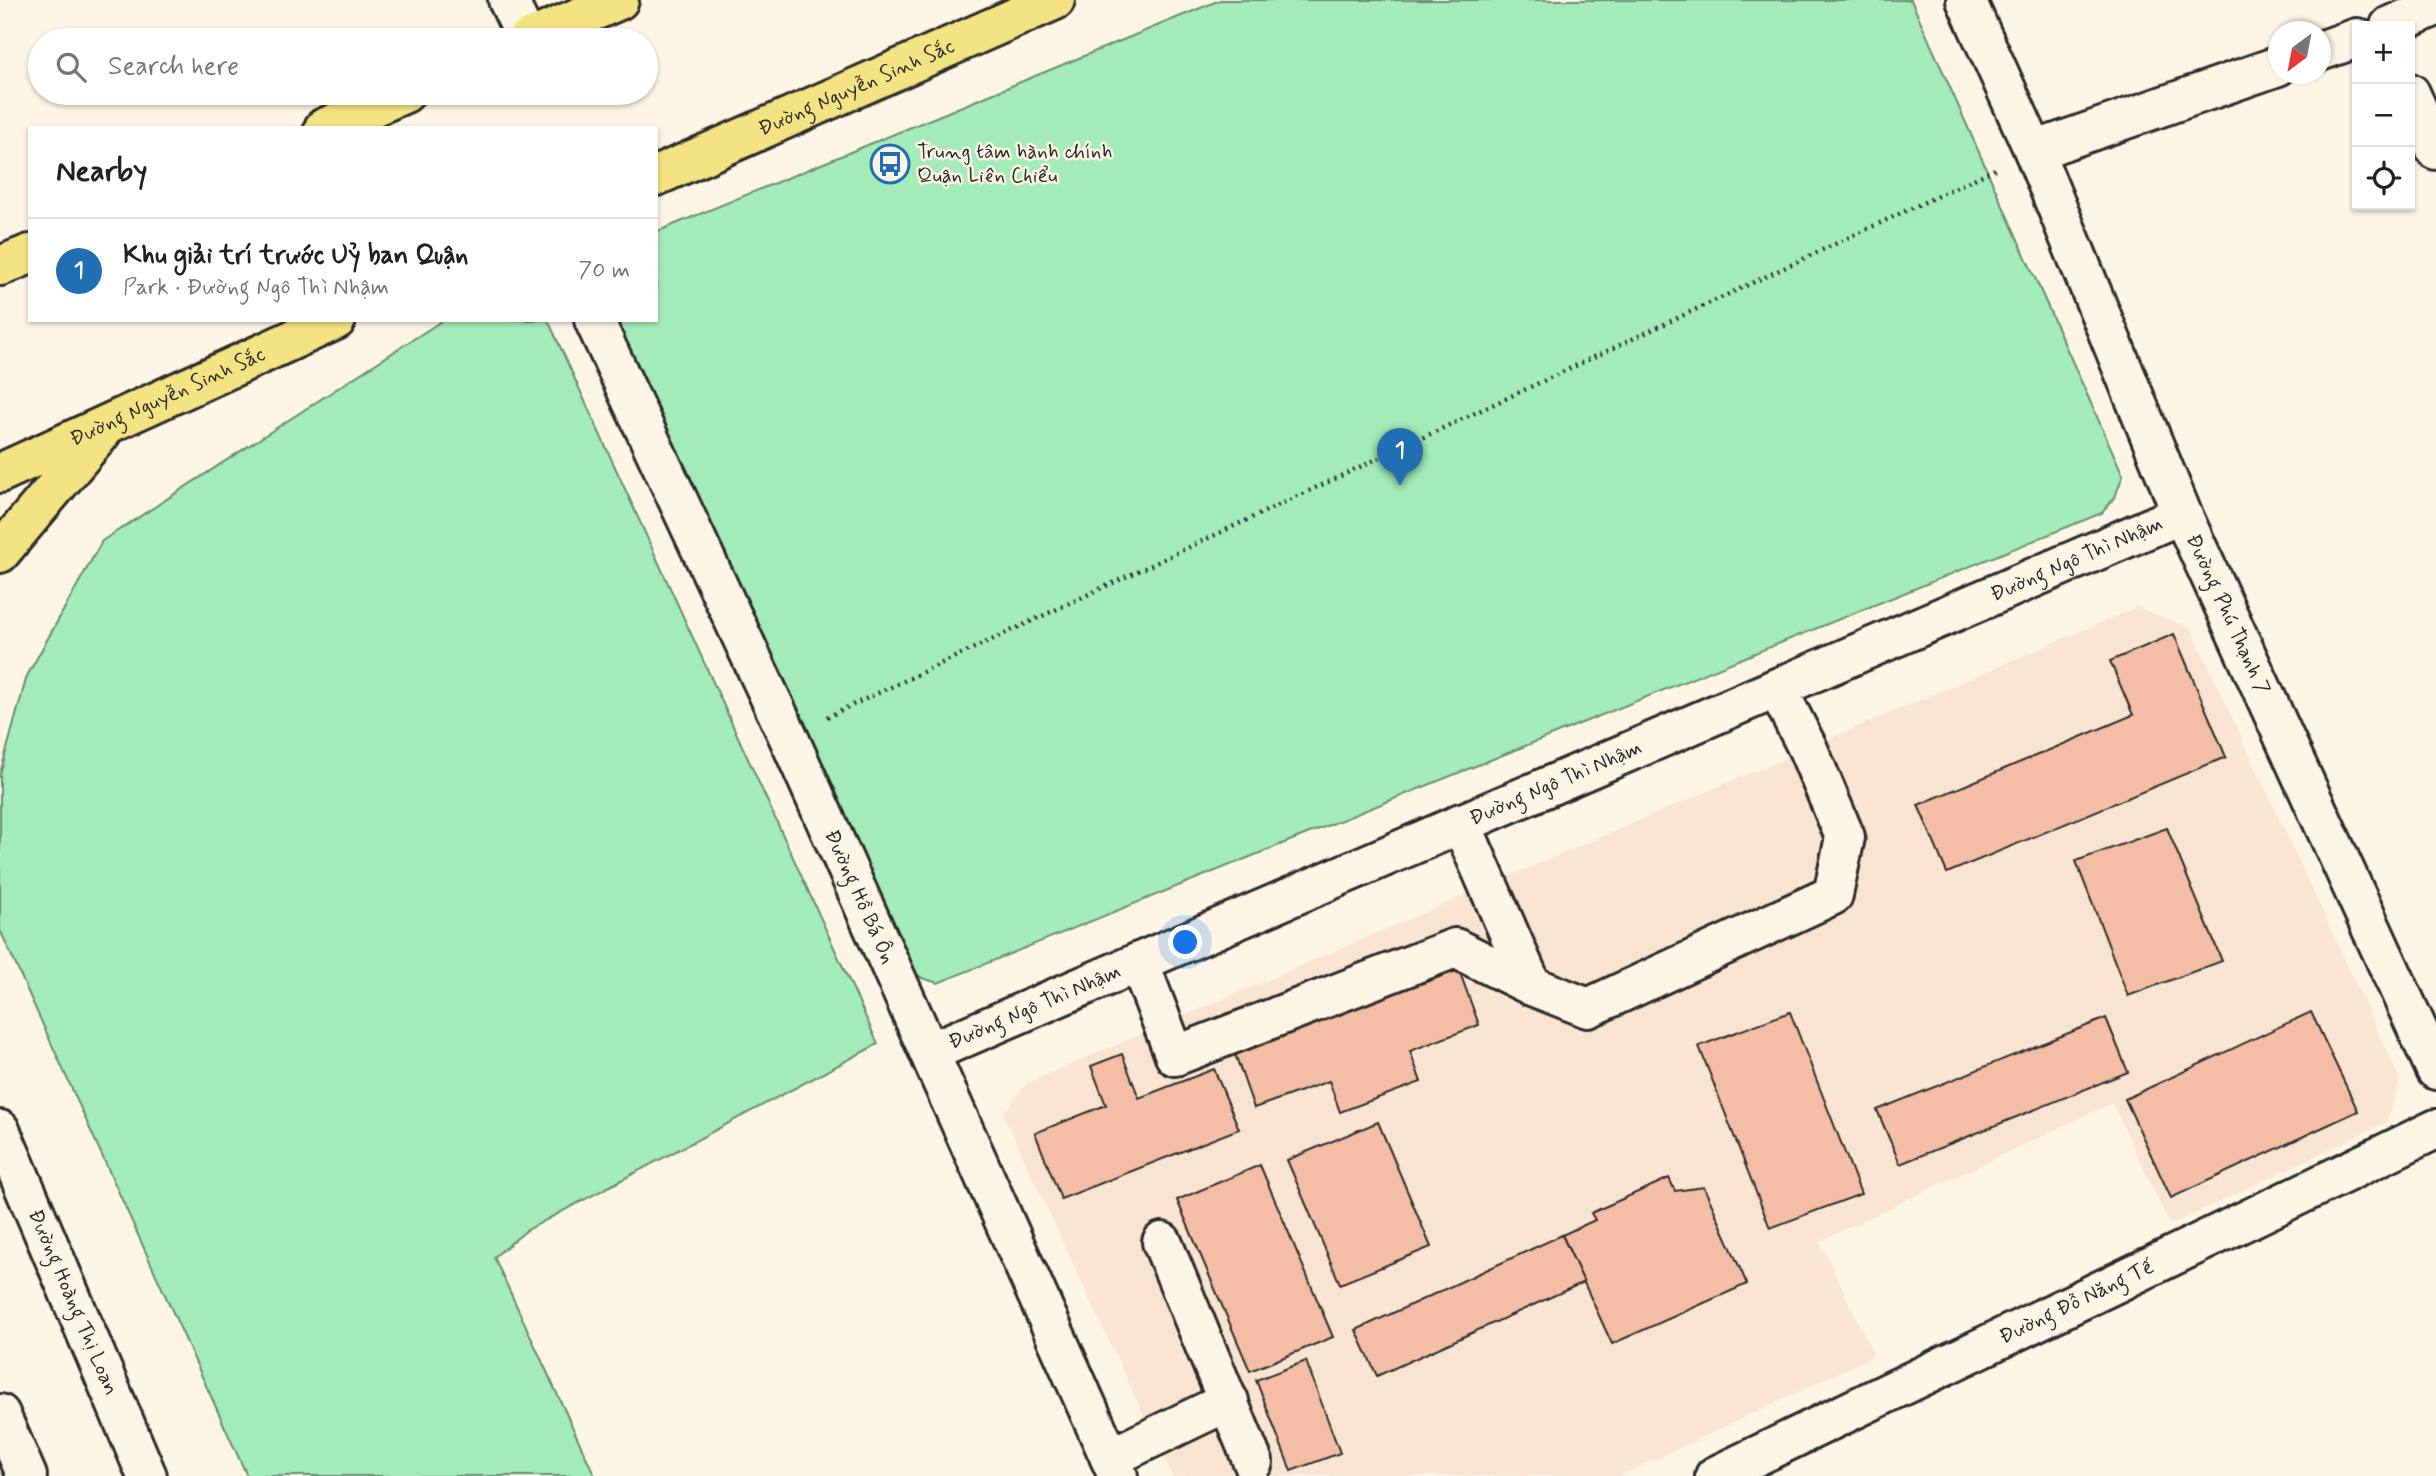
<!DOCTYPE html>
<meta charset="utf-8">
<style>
:root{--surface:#fff;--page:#f2f2f2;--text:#202124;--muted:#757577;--line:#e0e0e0;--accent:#1f6fb2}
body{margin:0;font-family:Mynerve,sans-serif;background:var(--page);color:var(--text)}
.controls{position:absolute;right:21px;top:21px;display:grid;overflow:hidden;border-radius:0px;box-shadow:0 2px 5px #0004}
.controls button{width:63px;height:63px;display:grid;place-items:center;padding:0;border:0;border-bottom:2px solid var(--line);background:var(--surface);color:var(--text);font:35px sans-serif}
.compass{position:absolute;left:2268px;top:21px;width:63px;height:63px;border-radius:50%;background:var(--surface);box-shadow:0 2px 5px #0004;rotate:212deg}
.you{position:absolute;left:1186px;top:943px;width:24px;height:24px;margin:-18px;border:5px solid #fff;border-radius:50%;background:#1a73e8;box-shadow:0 0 0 10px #1a73e833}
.badge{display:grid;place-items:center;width:46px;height:46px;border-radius:50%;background:var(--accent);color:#fff;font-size:23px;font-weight:700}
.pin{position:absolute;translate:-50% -58px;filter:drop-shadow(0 2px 4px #0008)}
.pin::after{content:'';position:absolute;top:37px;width:24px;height:21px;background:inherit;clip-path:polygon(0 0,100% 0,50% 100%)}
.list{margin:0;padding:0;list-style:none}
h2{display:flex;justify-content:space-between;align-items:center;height:91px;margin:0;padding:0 28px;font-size:30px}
h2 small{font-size:23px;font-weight:400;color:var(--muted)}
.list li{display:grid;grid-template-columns:46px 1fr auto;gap:21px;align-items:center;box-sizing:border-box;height:105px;padding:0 28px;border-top:2px solid var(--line)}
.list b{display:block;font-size:26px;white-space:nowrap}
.list p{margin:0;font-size:23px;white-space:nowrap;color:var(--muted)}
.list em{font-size:23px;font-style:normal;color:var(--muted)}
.icon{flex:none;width:38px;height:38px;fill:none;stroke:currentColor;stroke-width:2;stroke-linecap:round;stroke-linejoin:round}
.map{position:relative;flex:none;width:2436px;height:1476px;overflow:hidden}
.search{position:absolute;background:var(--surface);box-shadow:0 2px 5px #0004;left:28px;top:28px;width:630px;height:77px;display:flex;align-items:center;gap:18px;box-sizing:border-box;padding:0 24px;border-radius:38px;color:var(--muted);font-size:26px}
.panel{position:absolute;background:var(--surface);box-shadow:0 2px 5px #0004;left:28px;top:126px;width:630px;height:196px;border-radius:0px}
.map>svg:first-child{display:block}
.built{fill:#f9e4d2}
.green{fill:#a3ebb8;stroke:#678b72;stroke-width:2}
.building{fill:#f3bea5;stroke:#2b2b2b;stroke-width:2}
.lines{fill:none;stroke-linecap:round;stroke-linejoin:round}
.minor-casing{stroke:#2b2b2b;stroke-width:44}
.major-casing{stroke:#2b2b2b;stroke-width:44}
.path{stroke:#2b2b2b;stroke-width:4.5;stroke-dasharray:2 5;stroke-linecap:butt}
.minor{stroke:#fcf5e5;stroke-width:38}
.major{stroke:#f4e382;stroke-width:38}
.labels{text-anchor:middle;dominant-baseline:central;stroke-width:5;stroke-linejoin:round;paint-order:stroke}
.street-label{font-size:21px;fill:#2b2b2b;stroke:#fcf5e5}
.poi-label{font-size:21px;fill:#2b2b2b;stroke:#fcf5e5;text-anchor:start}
</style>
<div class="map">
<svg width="2436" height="1476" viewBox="0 0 2436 1476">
<rect width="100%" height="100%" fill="#fcf5e5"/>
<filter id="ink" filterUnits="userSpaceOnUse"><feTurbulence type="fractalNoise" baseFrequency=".0143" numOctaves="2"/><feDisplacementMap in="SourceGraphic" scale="14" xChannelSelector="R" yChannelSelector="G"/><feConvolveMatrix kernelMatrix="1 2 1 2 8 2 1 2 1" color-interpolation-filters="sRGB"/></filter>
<g filter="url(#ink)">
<polygon class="built" points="2137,607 2191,628 2400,1079 2387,1122 2170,1225 2112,1103 1820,1241 1874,1356 1620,1476 1172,1476 1003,1114 1027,1083"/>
<g class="green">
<polygon points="1220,0 1911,0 2123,475 2115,497 2102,513 938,983 922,978 907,967 603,320 656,320 656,232"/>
<polygon points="443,320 548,320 878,1044 527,1230 494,1257 595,1476 247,1476 0,930 0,774 27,676 102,541"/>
</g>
<g class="building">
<polygon points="2174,634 2226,757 1947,873 1918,805 2133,715 2110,661"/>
<polygon points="2167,828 2222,961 2128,996 2076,861"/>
<polygon points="1459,970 1479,1025 1410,1051 1421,1082 1340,1112 1329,1081 1254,1108 1234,1051"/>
<polygon points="1790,1012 1861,1194 1770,1228 1699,1046"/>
<polygon points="2311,1012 2358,1111 2171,1198 2125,1099"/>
<polygon points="2106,1018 2128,1072 1900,1164 1877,1110"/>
<polygon points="1122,1054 1139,1098 1214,1069 1239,1129 1061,1199 1035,1133 1106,1105 1091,1066"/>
<polygon points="1378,1122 1431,1247 1340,1284 1287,1160"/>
<polygon points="1260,1165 1333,1337 1250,1371 1177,1200"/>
<polygon points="1669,1178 1675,1191 1704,1187 1747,1284 1612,1344 1562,1235 1595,1220 1591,1213"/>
<polygon points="1562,1235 1584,1282 1377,1376 1356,1330"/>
<polygon points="1306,1361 1340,1453 1291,1471 1256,1380"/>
</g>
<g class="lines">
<defs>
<g id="minor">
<polyline points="508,0 527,40"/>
<path id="s1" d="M 1966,0 L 2034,151 L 2182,514 L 2436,1070"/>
<polyline points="2390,26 2436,6"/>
<polyline points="2320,51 2357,38"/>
<polyline points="2410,93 2436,150"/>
<polyline points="2034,151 2278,66"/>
<path id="s2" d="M 594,320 L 788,736 L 1118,1476"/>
<polyline points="1461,823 1532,986 1588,1008 1833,895 1845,837 1808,749 1777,688"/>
<polyline points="1139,962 1175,1056 1455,948 1532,986"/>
<path id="s3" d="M 930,1052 L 2182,514"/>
<path id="s4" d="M 0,1130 L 147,1476"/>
<polyline points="1162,1242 1253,1462"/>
<polyline points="0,1414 27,1476"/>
<polyline points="1110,1458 1229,1401"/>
<path id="s5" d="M 1715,1476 L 2436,1129"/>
</g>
<g id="major">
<polyline points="527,40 619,0"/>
<polyline points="324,128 405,93"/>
<path id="s6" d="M 656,176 L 1055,0"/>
<polyline points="0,266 30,254"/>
<path id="s7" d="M 0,473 L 336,320"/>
<polyline points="0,553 101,433"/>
</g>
</defs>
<use href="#minor" class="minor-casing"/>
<use href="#major" class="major-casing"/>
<polyline class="path" points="827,717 1995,169"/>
<use href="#minor" class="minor"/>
<use href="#major" class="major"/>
</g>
</g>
<defs>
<symbol id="bus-ring" viewBox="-11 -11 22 22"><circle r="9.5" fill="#fcf5e5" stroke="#1f6fb2" stroke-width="1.5"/><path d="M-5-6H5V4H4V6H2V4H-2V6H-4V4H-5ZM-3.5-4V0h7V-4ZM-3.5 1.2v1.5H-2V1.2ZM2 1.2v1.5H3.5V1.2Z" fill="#1f6fb2"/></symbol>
</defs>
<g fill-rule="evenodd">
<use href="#bus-ring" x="868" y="142" width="44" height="44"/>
</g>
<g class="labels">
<g class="street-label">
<text stroke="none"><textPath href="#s6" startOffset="219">Đường Nguyễn Sinh Sắc</textPath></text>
<text stroke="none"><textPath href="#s7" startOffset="184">Đường Nguyễn Sinh Sắc</textPath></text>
<text stroke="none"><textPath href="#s3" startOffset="1248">Đường Ngô Thì Nhậm</textPath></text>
<text stroke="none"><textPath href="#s1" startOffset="668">Đường Phú Thạnh 7</textPath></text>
<text stroke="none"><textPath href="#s3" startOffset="681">Đường Ngô Thì Nhậm</textPath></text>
<text stroke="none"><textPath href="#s2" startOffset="635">Đường Hồ Bá Ôn</textPath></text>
<text stroke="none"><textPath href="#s3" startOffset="114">Đường Ngô Thì Nhậm</textPath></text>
<text stroke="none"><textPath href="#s4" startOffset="187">Đường Hoàng Thị Loan</textPath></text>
<text stroke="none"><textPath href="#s5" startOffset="401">Đường Đỗ Năng Tế</textPath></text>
</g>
<g class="poi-label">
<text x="917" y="152">Trung tâm hành chính<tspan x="917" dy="24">Quận Liên Chiểu</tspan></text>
</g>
</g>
</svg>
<div class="controls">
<button>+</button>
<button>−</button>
<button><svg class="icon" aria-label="locate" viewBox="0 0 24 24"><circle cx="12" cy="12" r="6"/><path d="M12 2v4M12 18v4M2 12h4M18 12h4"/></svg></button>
</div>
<svg class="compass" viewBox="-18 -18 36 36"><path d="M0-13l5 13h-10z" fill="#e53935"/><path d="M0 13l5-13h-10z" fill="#757577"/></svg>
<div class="you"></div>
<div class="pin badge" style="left:1400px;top:486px">1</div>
<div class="search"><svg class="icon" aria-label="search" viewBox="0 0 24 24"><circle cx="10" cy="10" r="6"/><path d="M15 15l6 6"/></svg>Search here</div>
<section class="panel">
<h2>Nearby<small></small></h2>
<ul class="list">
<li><span class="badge">1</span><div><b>Khu giải trí trước Uỷ ban Quận</b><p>Park · Đường Ngô Thì Nhậm</p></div><em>70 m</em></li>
</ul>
</section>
</div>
